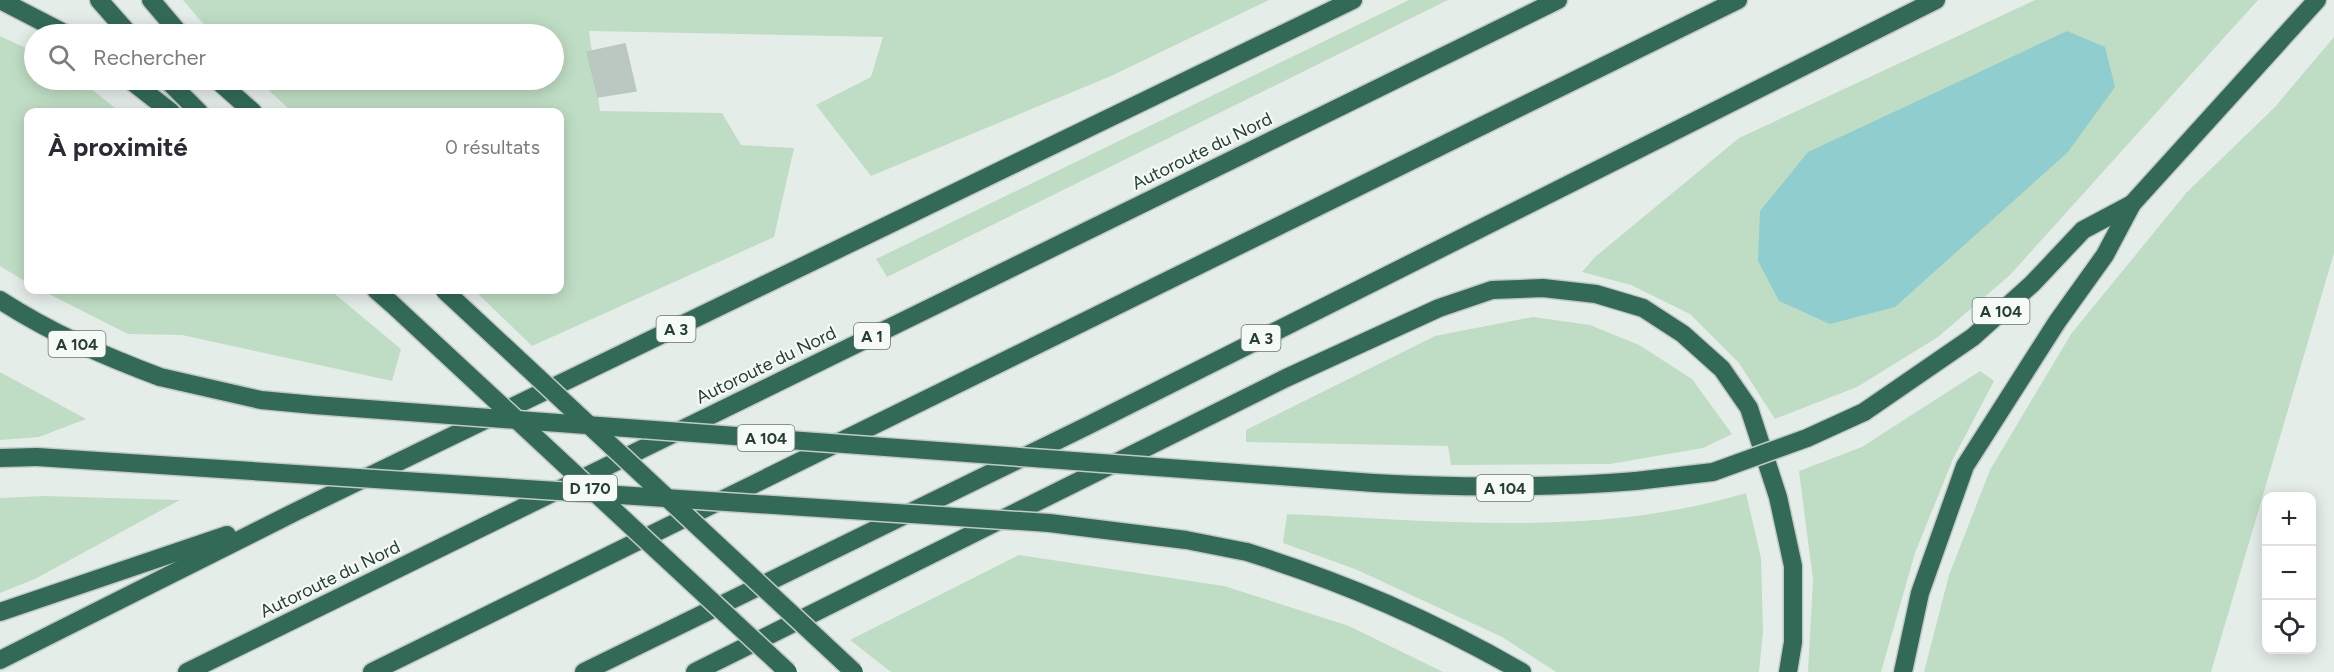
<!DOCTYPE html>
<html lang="fr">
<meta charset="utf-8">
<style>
:root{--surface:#fff;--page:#f7f7f7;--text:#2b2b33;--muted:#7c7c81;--line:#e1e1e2}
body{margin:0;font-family:Figtree,sans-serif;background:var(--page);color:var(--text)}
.controls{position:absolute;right:18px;bottom:18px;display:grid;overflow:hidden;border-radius:12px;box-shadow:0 3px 15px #0003}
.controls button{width:54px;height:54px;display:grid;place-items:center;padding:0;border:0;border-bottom:2px solid var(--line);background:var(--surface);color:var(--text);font:30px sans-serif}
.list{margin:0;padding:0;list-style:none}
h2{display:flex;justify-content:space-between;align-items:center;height:78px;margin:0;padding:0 24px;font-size:26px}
h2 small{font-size:20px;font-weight:400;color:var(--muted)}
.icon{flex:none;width:33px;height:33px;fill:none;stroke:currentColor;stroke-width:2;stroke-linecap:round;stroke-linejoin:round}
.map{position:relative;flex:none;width:2334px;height:672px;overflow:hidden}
.search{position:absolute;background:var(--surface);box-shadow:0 3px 15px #0003;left:24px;top:24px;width:540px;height:66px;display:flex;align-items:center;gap:15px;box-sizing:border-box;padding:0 21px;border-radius:33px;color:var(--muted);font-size:22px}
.panel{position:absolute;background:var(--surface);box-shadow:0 3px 15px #0003;left:24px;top:108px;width:540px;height:186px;border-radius:12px}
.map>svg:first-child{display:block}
.green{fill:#bfddc4}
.water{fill:#90cdcf}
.building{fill:#bac8c1;stroke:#b8c7bf;stroke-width:1.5}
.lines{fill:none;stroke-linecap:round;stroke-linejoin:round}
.highway-casing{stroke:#c2c9c6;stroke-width:21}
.highway{stroke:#326a57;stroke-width:18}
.highway-bridge-casing{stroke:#c2c9c6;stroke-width:21;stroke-linecap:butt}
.highway-bridge{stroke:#326a57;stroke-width:18}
.labels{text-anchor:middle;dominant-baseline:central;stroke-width:4.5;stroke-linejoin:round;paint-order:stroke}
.shield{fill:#f6faf7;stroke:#64776f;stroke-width:1.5}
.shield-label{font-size:16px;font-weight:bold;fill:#253f35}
.street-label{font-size:18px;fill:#253f35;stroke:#f6faf7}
</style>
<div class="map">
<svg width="2334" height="672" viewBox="0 0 2334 672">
<rect width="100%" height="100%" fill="#e5ede9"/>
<g class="green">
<polygon points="183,0 1269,0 1111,76 871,176 816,105 871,77 883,37 589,31 600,111 722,113 741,145 794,148 774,237 532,346 474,290 560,290 560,112 292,112 258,80 554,80 554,34 212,34"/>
<polygon points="1409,0 1448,0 887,277 876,259"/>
<polygon points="2035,0 2258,0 2010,275 1938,337 1857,387 1775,419 1739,363 1690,314 1631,285 1582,272 1595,257 1739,138"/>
<polygon points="0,36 34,52 34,80 80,80 120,112 28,112 28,283 0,266"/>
<polygon points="2334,37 2334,253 2211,672 1924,672 1949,575 1990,470 2071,334 2187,192 2274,108"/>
<polygon points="41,290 330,290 401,349 392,381 182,335 128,334"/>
<polygon points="1533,317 1590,325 1639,345 1692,379 1732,434 1703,448 1610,464 1451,465 1448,446 1246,442 1246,430 1435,336"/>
<polygon points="1980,371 1994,381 1953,459 1915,553 1881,672 1808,672 1813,580 1799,471 1862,447"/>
<polygon points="0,372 86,419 39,437 0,440"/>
<path d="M 1746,493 L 1761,558 L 1763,631 L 1759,672 L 1556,672 L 1502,637 L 1355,569 L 1283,543 L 1287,514 C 1439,521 1598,538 1746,493 Z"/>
<polygon points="44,496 180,500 35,579 0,593 0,498"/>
<polygon points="1019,555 1224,586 1349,626 1443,672 891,672 850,640"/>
</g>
<polygon class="water" points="2067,31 2105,47 2115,87 2068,152 1895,307 1830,324 1779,301 1758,261 1760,211 1808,152"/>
<polygon class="building" points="625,44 636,91 598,97 587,52"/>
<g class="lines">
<defs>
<g id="highway">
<polyline points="0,0 66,34"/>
<polyline points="99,0 129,34"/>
<polyline points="151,0 180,34"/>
<polyline points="130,80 171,112"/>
<polyline points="167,80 199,112"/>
<polyline points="217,80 253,112"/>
<polyline points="376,290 392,304"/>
<path d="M 0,300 C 51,333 104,356 160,377"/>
<polyline points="1864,412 1973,337 2032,284 2083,230 2132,204"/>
<polyline points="0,458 37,457"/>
<path d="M 1374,483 C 1462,488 1548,488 1636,481"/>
<path d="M 1247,552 C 1348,584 1429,619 1522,672"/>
<polyline points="0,612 227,535"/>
<polyline points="0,660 297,511 1353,0"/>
<polyline points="187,672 1558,0"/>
<polyline points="372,672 1738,0"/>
<polyline points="584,672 1089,425 1936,0"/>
<polyline points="695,672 1286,378 1439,308 1492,290 1543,288 1596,294 1643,308 1683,334 1722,369 1749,408 1778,497 1793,566 1793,642 1788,672"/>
<polyline points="1903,672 1920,593 1965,466 2057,322 2105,255 2132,204 2317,0"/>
</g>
</defs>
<use href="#highway" class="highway-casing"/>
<use href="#highway" class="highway"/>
<defs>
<g id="highway-bridge">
<polyline points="444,290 854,672"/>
<polyline points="392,304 788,672"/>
<polyline points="160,377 261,400 314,405 1374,483"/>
<polyline points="37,457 1049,523 1186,540 1247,552"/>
<polyline points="1636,481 1713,472 1807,438 1864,412"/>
</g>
</defs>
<use href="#highway-bridge" class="highway-bridge-casing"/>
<use href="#highway-bridge" class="highway-bridge"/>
</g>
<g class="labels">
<g class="shield">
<rect x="1972.5" y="298" width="57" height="26" rx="4.5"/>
<rect x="656.5" y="316" width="39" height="26" rx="4.5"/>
<rect x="854" y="323" width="36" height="26" rx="4.5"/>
<rect x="1241.5" y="325" width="39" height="26" rx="4.5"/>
<rect x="48.5" y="331" width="57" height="26" rx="4.5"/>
<rect x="737.5" y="425" width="57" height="26" rx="4.5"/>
<rect x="563" y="475" width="54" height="26" rx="4.5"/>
<rect x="1476.5" y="475" width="57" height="26" rx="4.5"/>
</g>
<g class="shield-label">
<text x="2001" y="311">A 104</text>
<text x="676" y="329">A 3</text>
<text x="872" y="336">A 1</text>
<text x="1261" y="338">A 3</text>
<text x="77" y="344">A 104</text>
<text x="766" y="438">A 104</text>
<text x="590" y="488">D 170</text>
<text x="1505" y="488">A 104</text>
</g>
<g class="street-label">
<text transform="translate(1202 151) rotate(-26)">Autoroute du Nord</text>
<text transform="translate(766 365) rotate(-26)">Autoroute du Nord</text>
<text transform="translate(330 579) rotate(-26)">Autoroute du Nord</text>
</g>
</g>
</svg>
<div class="controls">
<button>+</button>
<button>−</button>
<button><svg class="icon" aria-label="locate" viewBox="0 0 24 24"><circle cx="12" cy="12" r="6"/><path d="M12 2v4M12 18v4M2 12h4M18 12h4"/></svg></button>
</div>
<div class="search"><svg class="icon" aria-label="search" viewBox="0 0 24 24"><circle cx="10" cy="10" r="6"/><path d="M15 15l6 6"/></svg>Rechercher</div>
<section class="panel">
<h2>À proximité<small>0 résultats</small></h2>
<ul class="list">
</ul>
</section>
</div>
